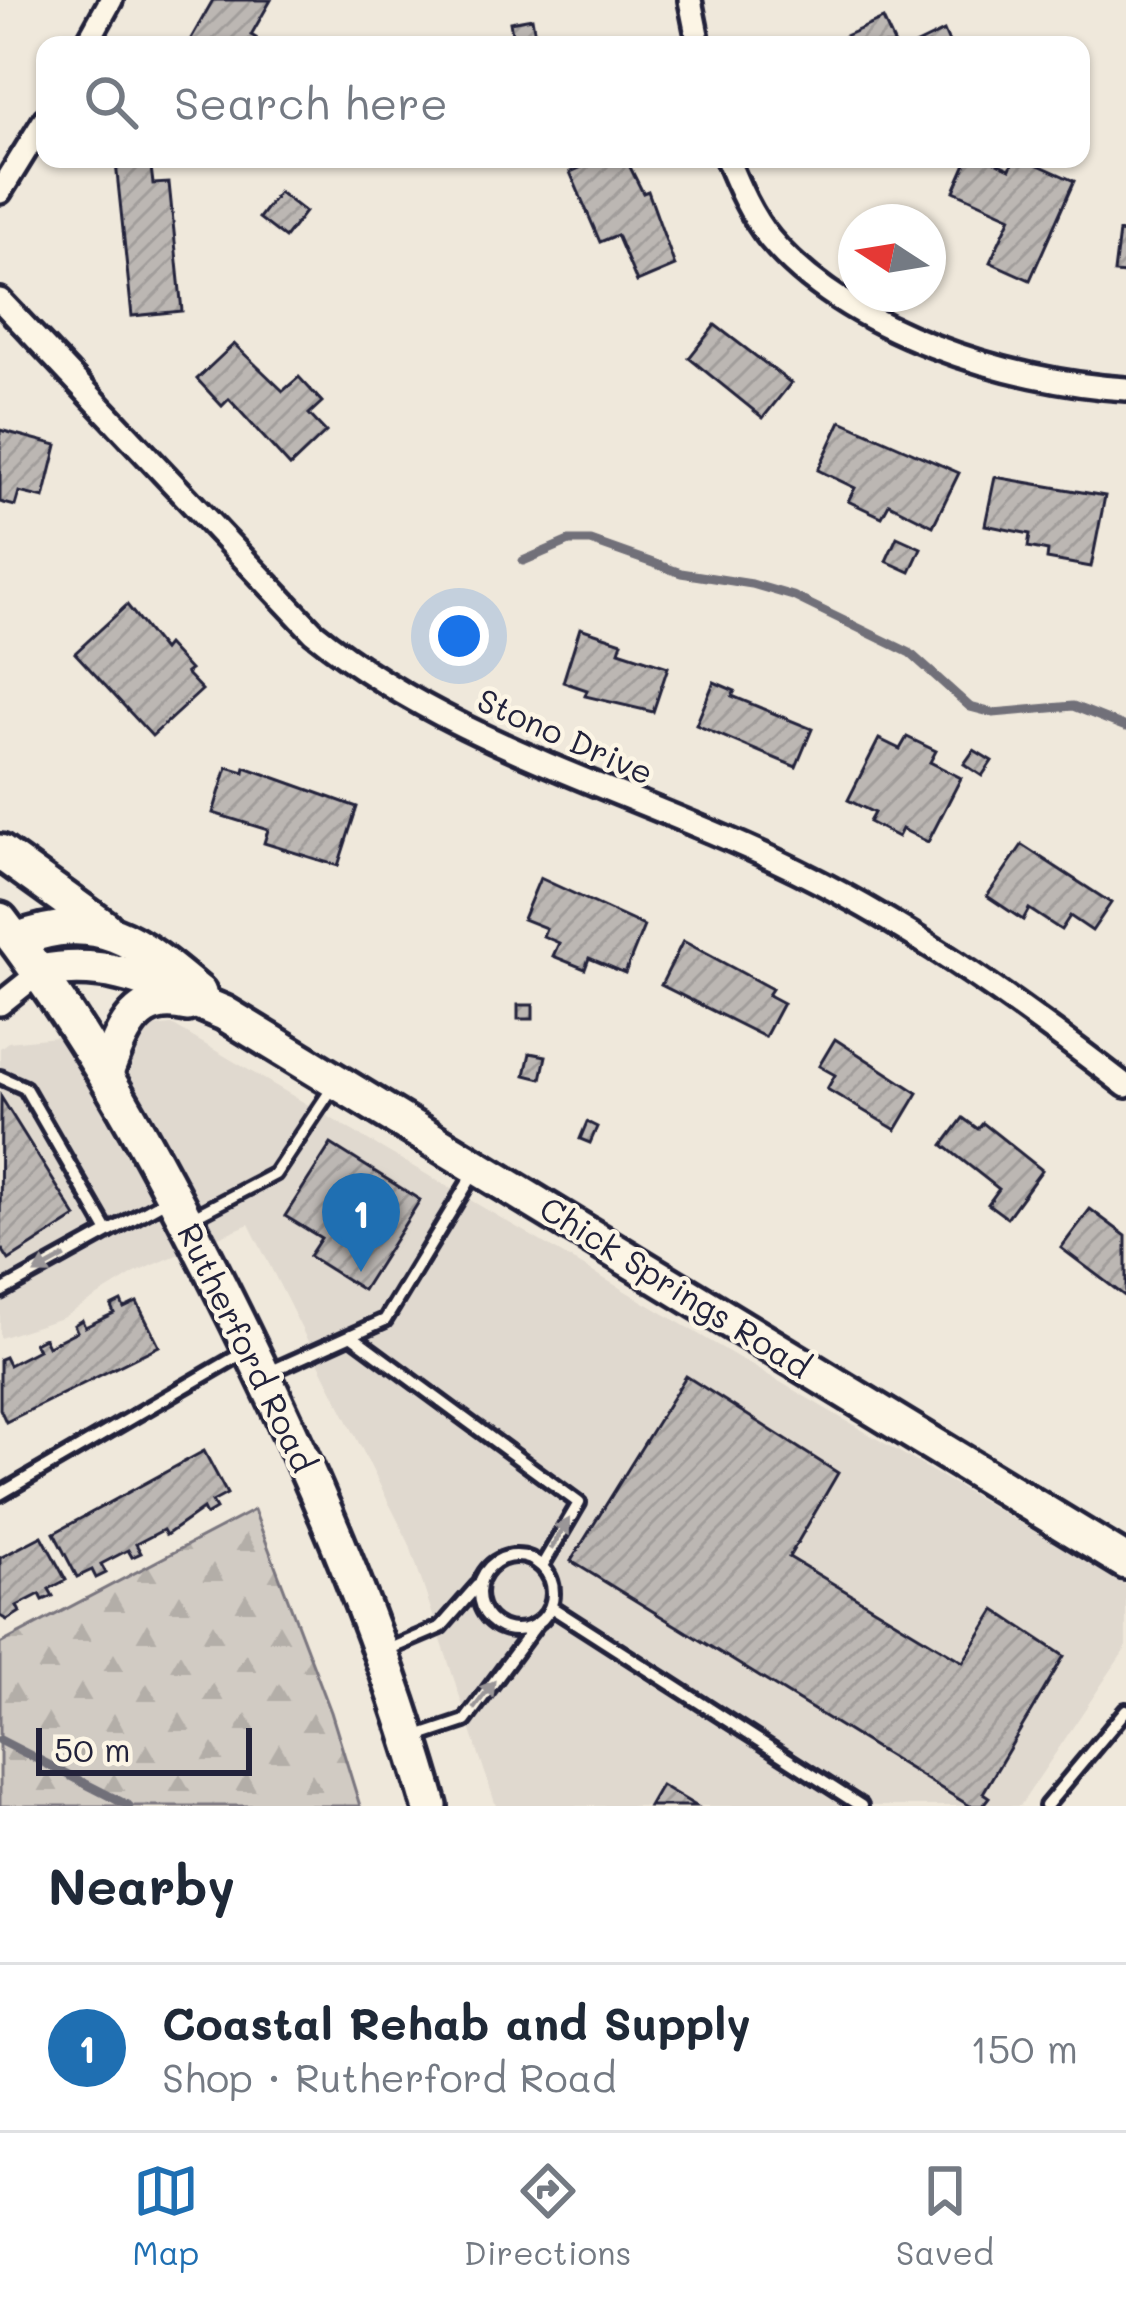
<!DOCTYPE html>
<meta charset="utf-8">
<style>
:root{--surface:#fff;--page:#f6f6f7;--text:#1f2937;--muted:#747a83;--line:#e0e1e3;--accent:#1f6fb2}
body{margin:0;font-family:Mali,sans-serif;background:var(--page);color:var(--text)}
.compass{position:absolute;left:838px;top:204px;width:108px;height:108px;border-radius:50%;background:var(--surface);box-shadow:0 3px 9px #0004;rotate:282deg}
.scale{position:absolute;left:36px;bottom:30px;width:216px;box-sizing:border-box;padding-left:12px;border:6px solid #22223b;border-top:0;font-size:33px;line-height:42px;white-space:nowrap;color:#22223b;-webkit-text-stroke:9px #fcf5e5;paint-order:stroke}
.you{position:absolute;left:459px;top:636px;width:42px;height:42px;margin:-30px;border:9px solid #fff;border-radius:50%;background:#1a73e8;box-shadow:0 0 0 18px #1a73e833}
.badge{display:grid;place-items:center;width:78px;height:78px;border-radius:50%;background:var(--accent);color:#fff;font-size:39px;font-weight:700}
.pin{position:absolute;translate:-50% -99px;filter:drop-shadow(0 3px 6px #0008)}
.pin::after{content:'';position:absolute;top:63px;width:42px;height:36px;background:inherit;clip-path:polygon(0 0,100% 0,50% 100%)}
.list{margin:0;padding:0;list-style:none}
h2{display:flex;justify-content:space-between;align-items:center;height:156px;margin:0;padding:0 48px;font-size:51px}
h2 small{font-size:39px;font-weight:400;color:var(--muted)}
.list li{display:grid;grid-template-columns:78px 1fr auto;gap:36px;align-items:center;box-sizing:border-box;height:168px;padding:0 48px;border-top:3px solid var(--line)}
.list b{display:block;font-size:45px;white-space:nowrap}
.list p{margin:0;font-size:39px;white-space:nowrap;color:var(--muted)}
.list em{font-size:39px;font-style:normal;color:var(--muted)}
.icon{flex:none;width:66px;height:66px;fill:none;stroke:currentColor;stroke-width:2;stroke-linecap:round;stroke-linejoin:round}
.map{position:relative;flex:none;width:1126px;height:1806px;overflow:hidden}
.search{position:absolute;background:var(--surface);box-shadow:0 3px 9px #0004;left:36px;right:36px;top:36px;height:132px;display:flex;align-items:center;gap:30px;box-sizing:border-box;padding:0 42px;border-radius:24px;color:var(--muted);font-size:45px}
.sheet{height:324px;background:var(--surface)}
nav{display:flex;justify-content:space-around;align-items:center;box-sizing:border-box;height:168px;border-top:3px solid var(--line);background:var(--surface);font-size:33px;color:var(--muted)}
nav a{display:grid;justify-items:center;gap:6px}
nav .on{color:var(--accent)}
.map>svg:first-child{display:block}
.built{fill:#e0d9cf}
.forest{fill:url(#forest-firs);stroke:#7a767f;stroke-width:3}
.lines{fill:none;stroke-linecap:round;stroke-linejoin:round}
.stream{stroke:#716f79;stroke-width:9}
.building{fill:url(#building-hatch);stroke:#22223b;stroke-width:3}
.lane-casing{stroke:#22223b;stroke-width:20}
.street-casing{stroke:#22223b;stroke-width:30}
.secondary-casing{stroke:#22223b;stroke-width:42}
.lane{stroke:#fcf5e5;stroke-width:10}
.street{stroke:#fcf5e5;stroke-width:21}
.secondary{stroke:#fcf5e5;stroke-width:33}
.oneway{fill:#9a9698}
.labels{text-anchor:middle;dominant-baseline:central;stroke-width:9;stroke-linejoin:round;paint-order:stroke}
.street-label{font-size:33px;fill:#22223b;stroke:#fcf5e5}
</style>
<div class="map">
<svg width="1126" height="1806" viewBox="0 0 1126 1806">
<defs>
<pattern id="forest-firs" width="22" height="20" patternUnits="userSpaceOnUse" patternTransform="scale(3)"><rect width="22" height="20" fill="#d1cbc3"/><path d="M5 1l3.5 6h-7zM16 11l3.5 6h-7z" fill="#b3aea8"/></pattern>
<pattern id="building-hatch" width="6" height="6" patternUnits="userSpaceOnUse" patternTransform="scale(3)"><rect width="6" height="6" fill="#bcb7b3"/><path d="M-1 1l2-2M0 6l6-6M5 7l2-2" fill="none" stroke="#a19d9b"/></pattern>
</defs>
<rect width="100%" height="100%" fill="#efe8db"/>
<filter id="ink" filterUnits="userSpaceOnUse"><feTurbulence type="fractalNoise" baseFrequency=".00833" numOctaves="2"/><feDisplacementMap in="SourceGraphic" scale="24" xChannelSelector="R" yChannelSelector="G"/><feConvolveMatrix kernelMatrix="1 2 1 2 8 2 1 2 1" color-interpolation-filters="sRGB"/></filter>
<g filter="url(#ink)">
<polygon class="built" points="172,1025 1126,1585 1126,1648 1020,1806 496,1806 409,1543 249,1224 135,1273 62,1318 0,1338 0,1048 8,1042"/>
<polygon class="forest" points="254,1510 331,1712 360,1806 0,1806 0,1644"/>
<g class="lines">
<g class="stream">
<polyline points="523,561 569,541 591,541 681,573 752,584 793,596 910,653 970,707 993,713 1073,706 1126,727"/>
<polyline points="0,1740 129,1806"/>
</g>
</g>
<g class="building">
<polygon points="213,0 271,0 251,35 256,38 251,45 189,42"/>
<polygon points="532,18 536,41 573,35 575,45 514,45 510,22"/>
<polygon points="883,19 895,45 849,45 845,36"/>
<polygon points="944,31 950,45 915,45"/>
<polygon points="150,159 153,184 169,183 182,311 132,316 116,163"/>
<polygon points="600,159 626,159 643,193 648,191 675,266 637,282 617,235 600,242 570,172"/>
<polygon points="968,159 988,159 1010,169 1014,159 1025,159 1074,181 1030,280 990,262 1011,217 954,191"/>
<polygon points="279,192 305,212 285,238 259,218"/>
<polygon points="1119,232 1126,233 1126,274 1114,273"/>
<polygon points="715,325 791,383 763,418 689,358"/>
<polygon points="234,344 283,391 299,377 322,402 309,414 326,432 290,466 229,399 222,406 197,379"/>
<polygon points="841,421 959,473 933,526 889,504 882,517 848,501 855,488 818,470"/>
<polygon points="0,430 57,445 44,498 19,492 15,506 0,502"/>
<polygon points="995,477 1105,496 1091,567 1047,559 1048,551 1028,547 1030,534 985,525"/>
<polygon points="897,537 921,548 910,572 886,561"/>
<polygon points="127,605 163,650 167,645 190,670 186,673 202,690 152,736 75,653"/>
<polygon points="580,628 622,642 619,651 668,667 653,712 585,696 587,690 563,682"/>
<polygon points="714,682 735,691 732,696 812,729 796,767 696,725"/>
<polygon points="907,737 936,751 930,762 961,778 928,842 902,829 898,837 869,822 874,813 848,800 879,739 900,749"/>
<polygon points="974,750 992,761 982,776 964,764"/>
<polygon points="227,767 244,772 245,767 357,807 338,866 264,843 268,830 213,813"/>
<polygon points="1022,845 1111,903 1092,931 1070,916 1061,930 1029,909 1023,920 987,896"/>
<polygon points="540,878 644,926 625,973 589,958 585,969 553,956 559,943 543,936 546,928 523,919"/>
<polygon points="683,941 772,989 768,995 783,1003 765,1037 661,985"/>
<rect x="518" y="1005" width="15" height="14"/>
<polygon points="835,1039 918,1093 896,1130 827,1089 835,1075 819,1066"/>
<polygon points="530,1053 546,1056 541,1079 525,1075"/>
<polygon points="1,1097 76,1217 9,1260 0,1246"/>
<polygon points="963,1118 978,1129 983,1123 1042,1170 1007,1218 988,1204 999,1189 943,1145"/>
<polygon points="587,1122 597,1127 590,1143 580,1139"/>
<polygon points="331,1144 420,1200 363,1290 309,1256 321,1238 285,1216"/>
<polygon points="1090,1209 1126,1236 1126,1297 1061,1248"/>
<polygon points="121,1301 124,1308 137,1302 159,1346 6,1422 0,1409 0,1359 5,1357 9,1365 38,1350 34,1343 44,1338 48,1346 77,1331 74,1325 82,1320 85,1327 114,1313 111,1306"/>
<polygon points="686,1376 838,1473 789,1557 963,1662 995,1610 1064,1656 983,1793 989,1797 982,1806 970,1806 571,1561"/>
<polygon points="204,1451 227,1494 212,1502 216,1509 206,1515 203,1509 166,1535 163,1530 136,1544 141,1553 132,1557 128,1550 101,1564 106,1573 96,1578 92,1570 77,1577 54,1533"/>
<polygon points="42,1536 66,1580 49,1589 53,1596 43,1600 40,1594 17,1606 20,1612 7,1620 0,1616 0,1558"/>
<polygon points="661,1785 696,1806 649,1806"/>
</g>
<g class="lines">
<defs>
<g id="lane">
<polyline points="0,1077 25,1088 108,1232"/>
<polyline points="193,1217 275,1174 333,1087"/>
<polyline points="0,1292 170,1198"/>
<polyline points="352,1336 579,1503 542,1566"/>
<polyline points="269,1372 385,1320 474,1173"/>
<polyline points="0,1494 248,1350"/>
<circle cx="516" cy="1593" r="37"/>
<polyline points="551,1607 861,1806"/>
<polyline points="387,1650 441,1627 477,1586"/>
<polyline points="414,1738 465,1721 536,1625"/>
<polyline points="1046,1806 1126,1710"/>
</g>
<g id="street">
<polyline points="690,0 699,45"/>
<polyline points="86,45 111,0"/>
<path d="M 727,159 C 738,186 751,216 770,239 C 848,332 1010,382 1126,389"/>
<polyline points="0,192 45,119"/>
<path d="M 0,300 L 313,632 C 451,743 618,786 775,860 C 903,920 1015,1000 1126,1086"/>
<polyline points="0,1004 40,972"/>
</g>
<g id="secondary">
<polyline points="0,852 104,927"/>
<path d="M 0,920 C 87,1032 155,1158 219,1285 C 304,1454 378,1623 430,1806"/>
<path d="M 16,940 C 99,909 136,940 199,993"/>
<path d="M 40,972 C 113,958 158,986 224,1013 L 1126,1562"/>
<path d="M 106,1073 C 122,1032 134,992 187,1004"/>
</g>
</defs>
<use href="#lane" class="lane-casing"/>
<use href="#street" class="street-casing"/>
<use href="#secondary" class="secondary-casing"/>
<use href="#lane" class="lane"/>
<use href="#street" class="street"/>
<use href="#secondary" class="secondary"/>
</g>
<defs><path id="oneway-solid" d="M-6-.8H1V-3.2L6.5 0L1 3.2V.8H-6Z" transform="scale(3)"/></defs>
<g class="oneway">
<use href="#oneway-solid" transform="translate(50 1265) rotate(151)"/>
<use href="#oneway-solid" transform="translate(560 1534) rotate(-59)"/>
<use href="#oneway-solid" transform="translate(484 1695) rotate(-53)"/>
</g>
</g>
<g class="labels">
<g class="street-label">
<text transform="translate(566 735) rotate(24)">Stono Drive</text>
<text transform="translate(676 1286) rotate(32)">Chick Springs Road</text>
<text transform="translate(248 1347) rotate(64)">Rutherford Road</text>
</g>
</g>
</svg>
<svg class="compass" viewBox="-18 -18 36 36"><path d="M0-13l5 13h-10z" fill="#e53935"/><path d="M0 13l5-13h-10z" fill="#747a83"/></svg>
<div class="scale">50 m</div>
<div class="you"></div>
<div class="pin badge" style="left:361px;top:1272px">1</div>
<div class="search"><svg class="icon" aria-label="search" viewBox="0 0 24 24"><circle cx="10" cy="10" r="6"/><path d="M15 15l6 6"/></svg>Search here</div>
</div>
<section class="sheet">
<h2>Nearby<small></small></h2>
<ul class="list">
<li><span class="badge">1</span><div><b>Coastal Rehab and Supply</b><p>Shop · Rutherford Road</p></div><em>150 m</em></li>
</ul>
</section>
<nav>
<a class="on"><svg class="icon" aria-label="map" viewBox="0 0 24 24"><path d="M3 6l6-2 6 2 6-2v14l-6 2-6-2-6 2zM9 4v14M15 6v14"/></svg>Map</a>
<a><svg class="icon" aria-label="directions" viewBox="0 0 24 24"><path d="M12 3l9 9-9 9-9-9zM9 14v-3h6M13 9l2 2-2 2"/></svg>Directions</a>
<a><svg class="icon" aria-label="saved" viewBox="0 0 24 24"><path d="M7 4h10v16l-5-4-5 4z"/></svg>Saved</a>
</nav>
